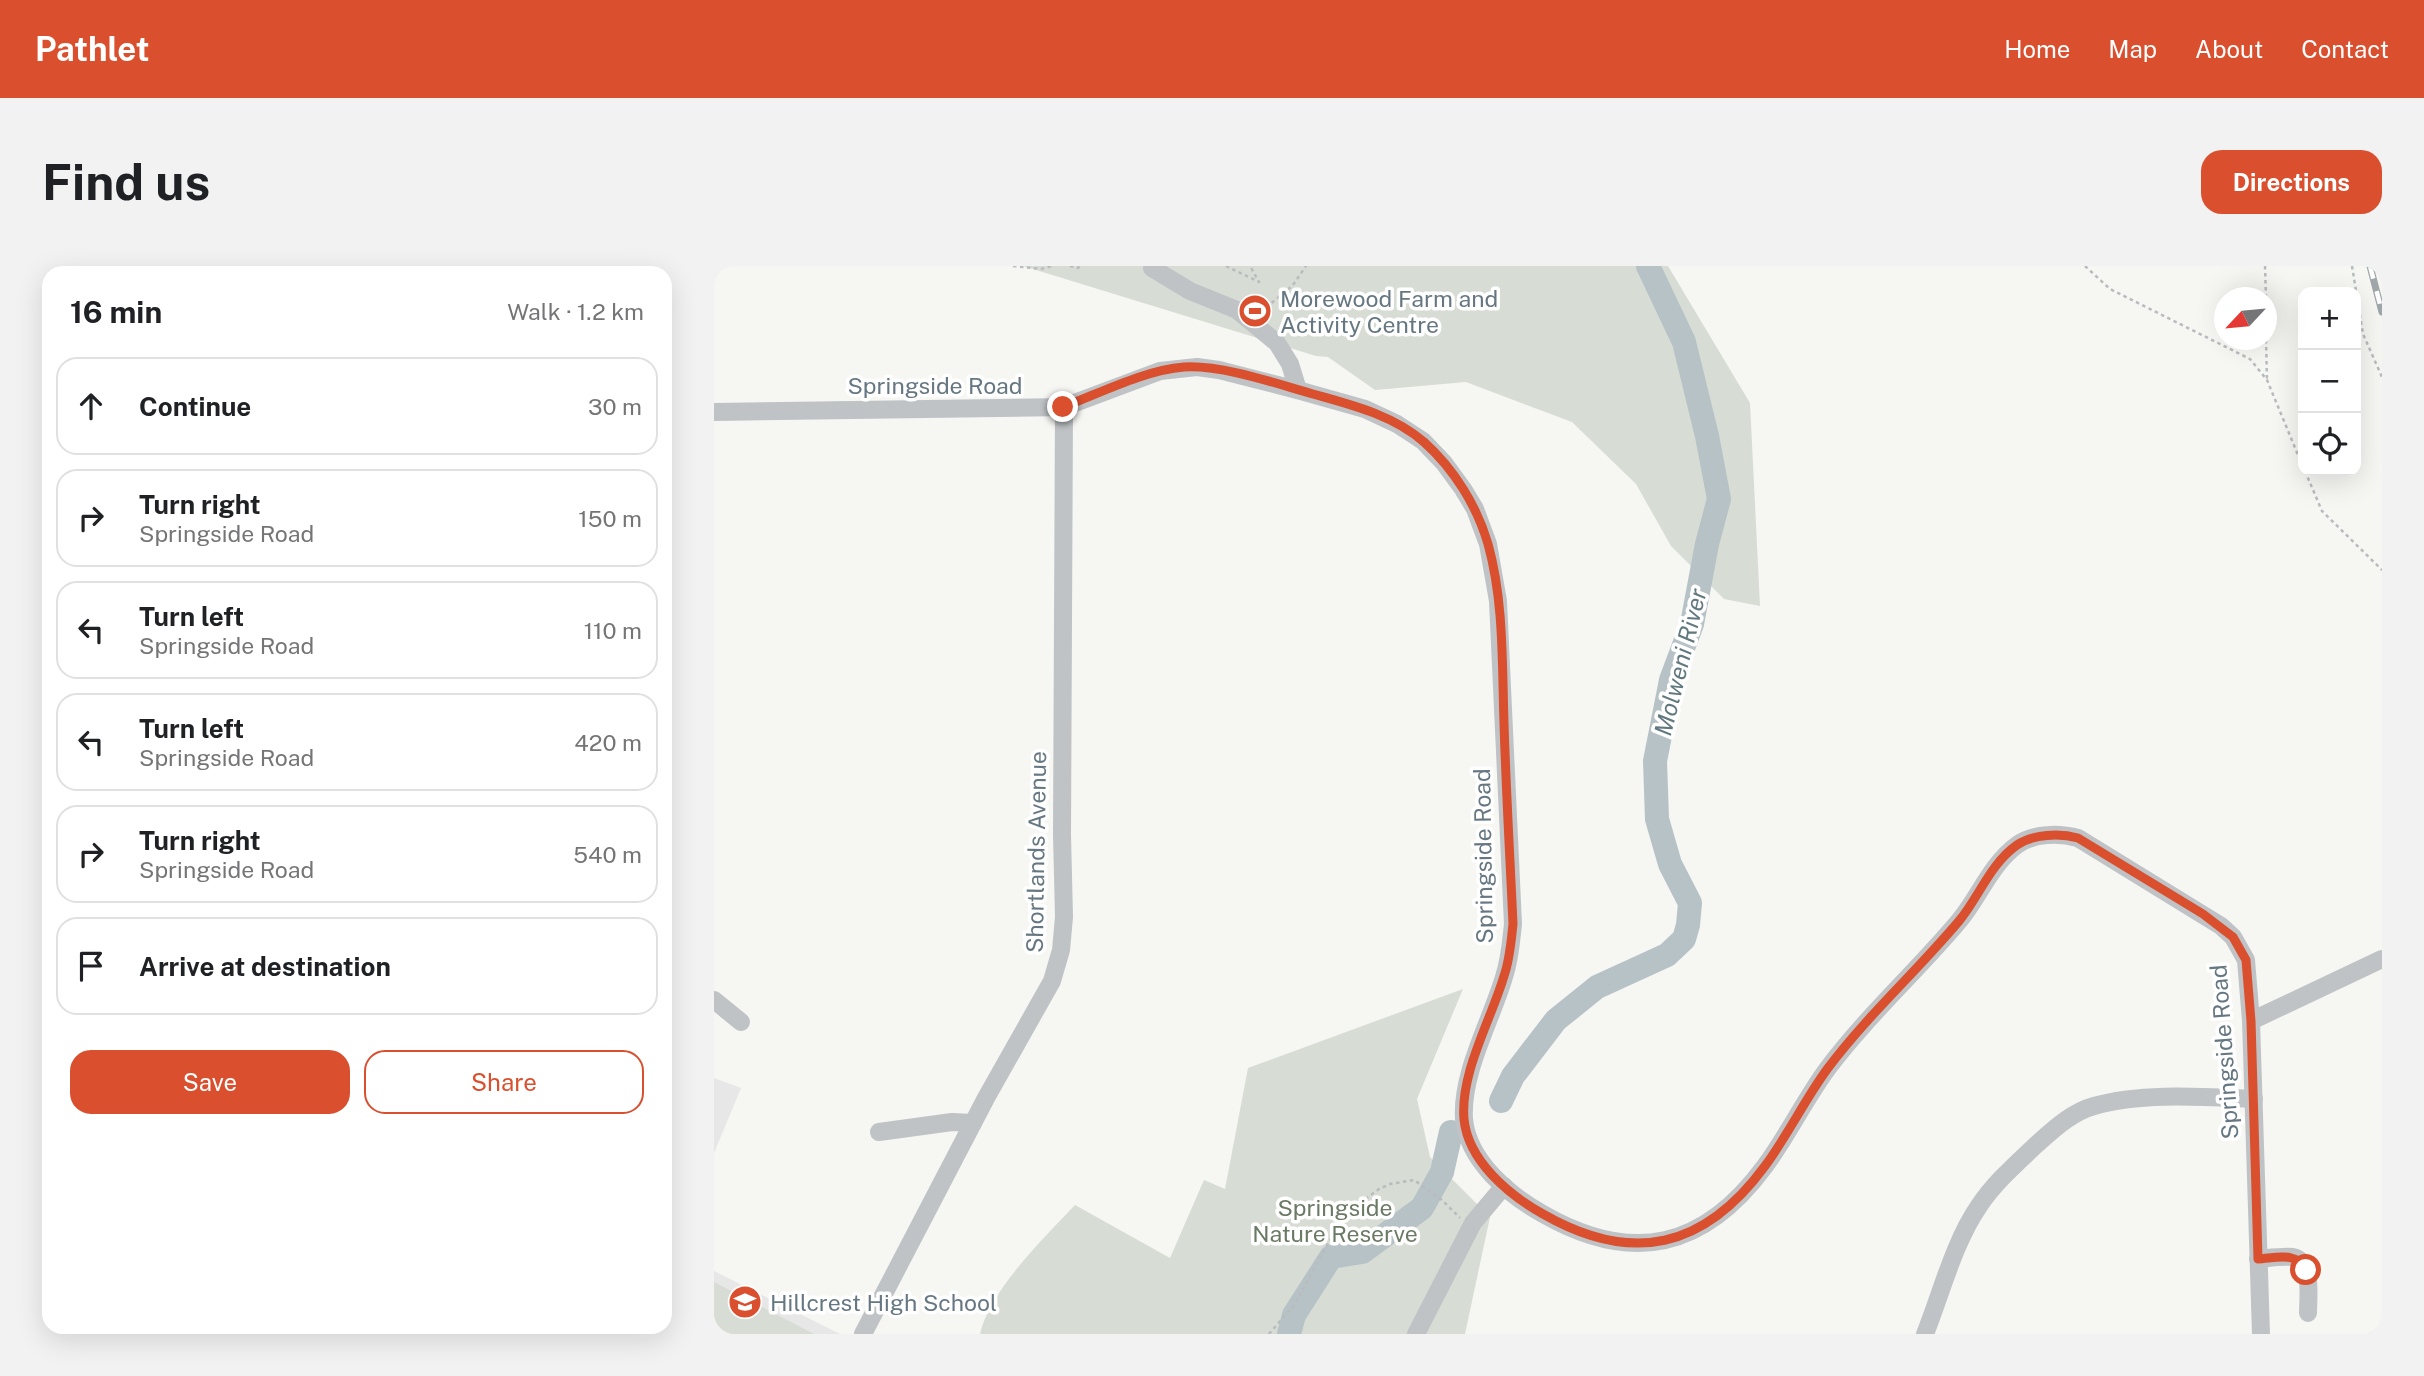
<!DOCTYPE html>
<meta charset="utf-8">
<style>
:root{--surface:#fff;--page:#f2f2f2;--text:#202124;--muted:#757577;--line:#e0e0e0;--accent:#da4f2e}
body{margin:0;font-family:"Public Sans",sans-serif;background:var(--page);color:var(--text)}
.controls{position:absolute;right:21px;top:21px;display:grid;overflow:hidden;border-radius:14px;box-shadow:0 7px 28px #0002}
.controls button{width:63px;height:63px;display:grid;place-items:center;padding:0;border:0;border-bottom:2px solid var(--line);background:var(--surface);color:var(--text);font:35px sans-serif}
.compass{position:absolute;left:1500px;top:21px;width:63px;height:63px;border-radius:50%;background:var(--surface);box-shadow:0 7px 28px #0002;rotate:244deg}
.stop{position:absolute;width:21px;height:21px;margin:-16px;border:5px solid #da4f2e;border-radius:50%;background:#fff}
.stop.end{background:#da4f2e;border-color:#fff;box-shadow:0 2px 7px #0008}
.list{margin:0;padding:0;list-style:none}
h2{display:flex;justify-content:space-between;align-items:center;height:91px;margin:0;padding:0 28px;font-size:30px}
h2 small{font-size:23px;font-weight:400;color:var(--muted)}
.list li{display:grid;grid-template-columns:46px 1fr auto;gap:21px;align-items:center;box-sizing:border-box;height:98px;margin:0 14px 14px;padding:0 14px;border:2px solid var(--line);border-radius:21px}
.list b{display:block;font-size:26px;white-space:nowrap}
.list p{margin:0;font-size:23px;white-space:nowrap;color:var(--muted)}
.list em{font-size:23px;font-style:normal;color:var(--muted)}
.actions{display:flex;gap:14px;padding:21px 28px}
.actions a{flex:1;padding:16px 0;border:2px solid var(--accent);border-radius:21px;text-align:center;font-size:24px;color:var(--accent)}
.actions .main{background:var(--accent);color:#fff}
.icon{flex:none;width:38px;height:38px;fill:none;stroke:currentColor;stroke-width:2;stroke-linecap:round;stroke-linejoin:round}
.map{position:relative;flex:none;width:1668px;height:1068px;overflow:hidden;border-radius:21px}
header{display:flex;align-items:center;gap:42px;box-sizing:border-box;height:98px;padding:0 35px;background:var(--accent);color:#fff}
header strong{font-size:33px}
nav{display:flex;gap:38px;margin-inline-start:auto;font-size:24px}
.intro{display:flex;align-items:center;justify-content:space-between;box-sizing:border-box;height:168px;padding:0 42px}
h1{margin:0;font-size:49px}
.button{padding:18px 32px;border-radius:21px;background:var(--accent);color:#fff;font-size:24px;font-weight:700}
main{display:flex;gap:42px;padding:0 42px}
aside{flex:1;background:var(--surface);border-radius:21px;box-shadow:0 7px 28px #0002}
.map>svg:first-child{display:block}
.built{fill:#e6e7e6}
.green{fill:#d7dcd4}
.lines{fill:none;stroke-linecap:round;stroke-linejoin:round}
.river{stroke:#b6c2c6;stroke-width:24}
.path{stroke:#b9bcbe;stroke-width:2.5;stroke-dasharray:3.5 3.5;stroke-linecap:butt}
.minor{stroke:#bfc3c6;stroke-width:18}
.rail-casing{stroke:#a0a7ab;stroke-width:7}
.rail{stroke:#fff;stroke-width:4.5;stroke-dasharray:13;stroke-linecap:butt}
.route{stroke:#da4f2e;stroke-width:9}
.labels{text-anchor:middle;dominant-baseline:central;stroke-width:7;stroke-linejoin:round;paint-order:stroke}
.poi-label{font-size:23px;fill:#667782;stroke:#fff;text-anchor:start}
.street-label{font-size:23px;fill:#667782;stroke:#fff}
.park-label{font-size:23px;fill:#6a7a65;stroke:#fff}
.water-label{font-size:24px;font-style:italic;fill:#62787f;stroke:#fff}
</style>
<header>
<strong>Pathlet</strong>
<nav><a>Home</a><a>Map</a><a>About</a><a>Contact</a></nav>
</header>
<div class="intro"><h1>Find us</h1><a class="button">Directions</a></div>
<main>
<aside>
<h2>16 min<small>Walk · 1.2 km</small></h2>
<ul class="list">
<li><svg class="icon" aria-label="ahead" viewBox="0 0 24 24"><path d="M12 20V5M6 11l6-6 6 6"/></svg><div><b>Continue</b></div><em>30 m</em></li>
<li><svg class="icon" aria-label="right" viewBox="0 0 24 24"><path d="M7 20v-9h11M14 6l5 5-5 5"/></svg><div><b>Turn right</b><p>Springside Road</p></div><em>150 m</em></li>
<li><svg class="icon" aria-label="left" viewBox="0 0 24 24"><path d="M17 20v-9H6M10 6l-5 5 5 5"/></svg><div><b>Turn left</b><p>Springside Road</p></div><em>110 m</em></li>
<li><svg class="icon" aria-label="left" viewBox="0 0 24 24"><path d="M17 20v-9H6M10 6l-5 5 5 5"/></svg><div><b>Turn left</b><p>Springside Road</p></div><em>420 m</em></li>
<li><svg class="icon" aria-label="right" viewBox="0 0 24 24"><path d="M7 20v-9h11M14 6l5 5-5 5"/></svg><div><b>Turn right</b><p>Springside Road</p></div><em>540 m</em></li>
<li><svg class="icon" aria-label="arrive" viewBox="0 0 24 24"><path d="M6 21V4h12l-3 4 3 4H6"/></svg><div><b>Arrive at destination</b></div></li>
</ul>
<div class="actions"><a class="main">Save</a><a>Share</a></div>
</aside>
<div class="map">
<svg width="1668" height="1068" viewBox="0 0 1668 1068">
<rect width="100%" height="100%" fill="#f6f6f3"/>
<g class="built">
<polygon points="0,812 27,822 0,887"/>
<polygon points="0,1005 126,1068 0,1068"/>
</g>
<g class="green">
<polygon points="309,0 954,0 1036,137 1046,340 1010,333 957,280 922,218 858,156 752,116 661,124 614,91 602,90"/>
<path d="M 749,723 L 703,833 L 716,891 L 776,951 L 751,1068 L 266,1068 C 276,1024 330,972 361,939 L 456,992 L 490,914 L 511,923 L 534,802 Z"/>
<polygon points="0,1016 100,1068 0,1068"/>
</g>
<g class="lines">
<g class="river">
<polyline points="787,835 799,810 842,754 883,721 953,689 970,673 974,659 976,637 956,598 943,553 941,495 957,414 978,358 993,278 1005,233 993,170 970,76 934,0"/>
<polyline points="575,1068 580,1049 617,991 648,986 708,942 728,906 737,866"/>
</g>
<g class="path">
<polyline points="299,0 327,3 338,0"/>
<polyline points="356,0 364,2 366,0"/>
<polyline points="512,0 545,16 536,0"/>
<polyline points="1371,0 1396,23 1536,93 1553,114 1589,201"/>
<polyline points="1551,0 1552,32"/>
<polyline points="1638,0 1649,68 1668,111"/>
<polyline points="547,46 579,19 592,0"/>
<polyline points="1552,74 1553,114"/>
<polyline points="1591,205 1608,245 1668,304"/>
<polyline points="555,1068 580,1039 630,949 665,923 676,918 700,914 728,934 746,952"/>
</g>
<g class="minor">
<polyline points="438,2 476,25 523,44 563,77 576,98 584,124"/>
<path d="M 0,146 L 350,141 L 446,105 L 483,101 L 505,104 L 587,125 L 651,143 L 683,158 L 709,175 L 730,197 L 749,223 L 761,243 L 774,278 L 784,335 L 799,658 C 797,676 796,693 790,711 C 777,755 747,807 750,853 C 754,895 795,929 829,948 C 918,999 990,983 1051,900 C 1074,869 1091,833 1114,802 C 1153,750 1203,705 1245,655 C 1265,631 1277,598 1303,579 C 1319,567 1346,567 1364,572 L 1507,660 L 1519,671 L 1532,694 L 1537,755 L 1547,1068"/>
<polyline points="0,734 27,756"/>
<polyline points="1537,755 1668,693"/>
<polyline points="165,866 238,856 259,857"/>
<path d="M 1544,993 C 1555,992 1568,990 1579,991 C 1599,995 1594,1031 1594,1047"/>
<polyline points="149,1068 272,832 338,715 347,684 350,651 348,569 350,141"/>
<polyline points="702,1068 759,957 790,920"/>
<path d="M 1211,1068 C 1227,1028 1240,976 1265,940 C 1280,917 1303,897 1323,878 C 1340,863 1358,846 1380,840 C 1427,826 1492,831 1540,833"/>
</g>
<defs>
<polyline id="rail" points="1656,0 1668,46"/>
</defs>
<use href="#rail" class="rail-casing"/>
<use href="#rail" class="rail"/>
</g>
<g class="lines">
<path class="route" d="M 349,141 C 386,127 431,104 470,101 C 510,99 560,117 599,128 C 638,139 679,149 710,176 C 740,203 763,240 774,278 C 790,335 788,398 790,457 C 792,524 796,591 799,658 C 797,676 796,693 790,710 C 777,754 746,807 750,853 C 754,895 795,929 829,948 C 918,999 990,983 1051,900 C 1074,869 1091,833 1114,802 C 1153,750 1203,705 1245,655 C 1265,631 1276,598 1303,579 C 1319,568 1346,567 1364,572 L 1489,648 L 1519,671 L 1532,694 L 1537,755 L 1544,993 C 1562,992 1583,985 1592,1004"/>
</g>
<defs>
<symbol id="stadium-disc" viewBox="-11 -11 22 22"><circle r="9.5" fill="#da4f2e" stroke="#fff"/><path d="M0-5a6.5 5 0 1 0 0 10a6.5 5 0 1 0 0-10ZM-3.5-1.8h7v3.6h-7Z" fill="#fff"/></symbol>
<symbol id="school-disc" viewBox="-11 -11 22 22"><circle r="9.5" fill="#da4f2e" stroke="#fff"/><path d="M0-5L7-2L0 1L-7-2ZM-4 1L0 2.5L4 1V4Q0 6-4 4Z" fill="#fff"/></symbol>
</defs>
<g fill-rule="evenodd">
<use href="#stadium-disc" x="522" y="26" width="38" height="38"/>
<use href="#school-disc" x="12" y="1017" width="38" height="38"/>
</g>
<g class="labels">
<g class="poi-label">
<text x="566" y="32">Morewood Farm and<tspan x="566" dy="26">Activity Centre</tspan></text>
<text x="56" y="1036">Hillcrest High School</text>
</g>
<g class="street-label">
<text x="221" y="119">Springside Road</text>
<text transform="translate(322 586) rotate(-89)">Shortlands Avenue</text>
<text transform="translate(769 590) rotate(-91)">Springside Road</text>
<text transform="translate(1510 786) rotate(-94)">Springside Road</text>
</g>
<g class="park-label">
<text x="621" y="941">Springside<tspan x="621" dy="26">Nature Reserve</tspan></text>
</g>
<g class="water-label">
<text transform="translate(966 396) rotate(-76)">Molweni River</text>
</g>
</g>
</svg>
<div class="controls">
<button>+</button>
<button>−</button>
<button><svg class="icon" aria-label="locate" viewBox="0 0 24 24"><circle cx="12" cy="12" r="6"/><path d="M12 2v4M12 18v4M2 12h4M18 12h4"/></svg></button>
</div>
<svg class="compass" viewBox="-18 -18 36 36"><path d="M0-13l5 13h-10z" fill="#e53935"/><path d="M0 13l5-13h-10z" fill="#757577"/></svg>
<div class="stop" style="left:1592px;top:1004px"></div>
<div class="stop end" style="left:349px;top:141px"></div>
</div>
</main>
